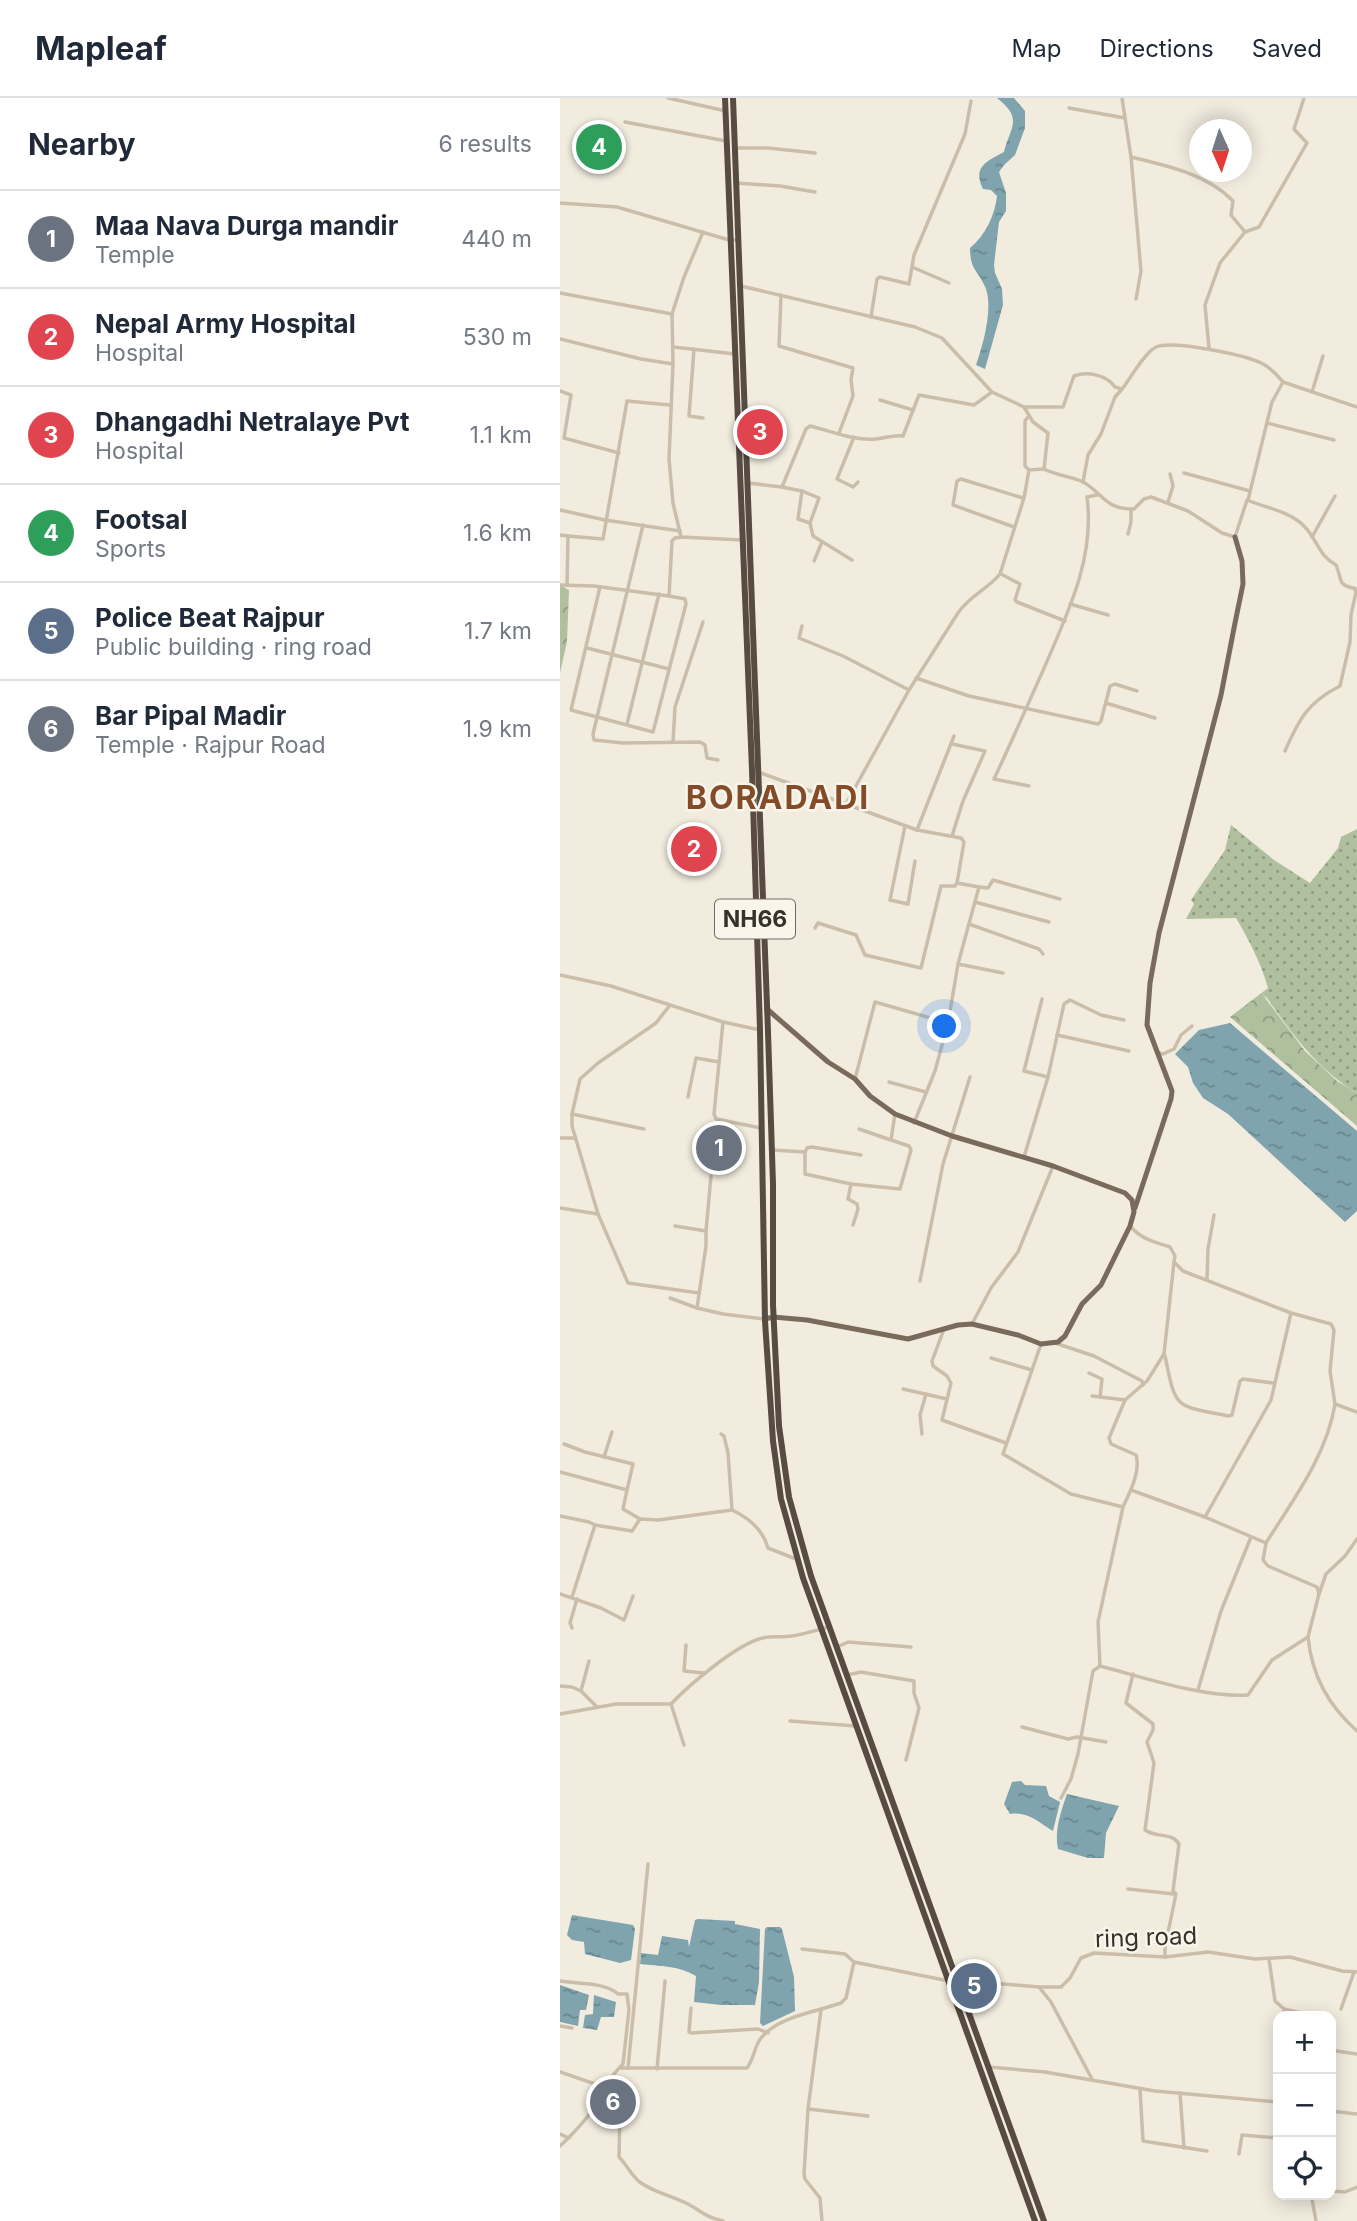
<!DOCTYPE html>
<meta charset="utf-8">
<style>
:root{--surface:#fff;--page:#f6f6f7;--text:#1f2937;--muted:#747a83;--line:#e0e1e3;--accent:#214c58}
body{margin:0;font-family:Inter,sans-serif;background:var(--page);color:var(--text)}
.controls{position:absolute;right:21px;bottom:21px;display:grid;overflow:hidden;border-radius:14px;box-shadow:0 4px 18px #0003}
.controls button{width:63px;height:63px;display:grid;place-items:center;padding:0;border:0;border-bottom:2px solid var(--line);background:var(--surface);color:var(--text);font:35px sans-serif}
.compass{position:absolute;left:629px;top:21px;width:63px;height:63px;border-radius:50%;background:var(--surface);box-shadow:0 4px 18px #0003;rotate:177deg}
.you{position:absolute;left:385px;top:929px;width:24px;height:24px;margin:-18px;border:5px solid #fff;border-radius:50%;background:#1a73e8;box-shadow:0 0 0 10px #1a73e833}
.badge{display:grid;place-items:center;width:46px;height:46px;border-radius:50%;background:var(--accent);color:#fff;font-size:23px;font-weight:700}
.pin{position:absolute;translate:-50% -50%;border:4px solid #fff;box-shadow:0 2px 7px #0006}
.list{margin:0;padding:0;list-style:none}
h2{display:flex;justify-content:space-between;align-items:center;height:91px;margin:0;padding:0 28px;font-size:30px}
h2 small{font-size:23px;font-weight:400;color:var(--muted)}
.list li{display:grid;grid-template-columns:46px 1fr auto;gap:21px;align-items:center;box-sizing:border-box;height:98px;padding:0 28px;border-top:2px solid var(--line)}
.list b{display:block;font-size:26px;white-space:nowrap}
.list p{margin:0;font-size:23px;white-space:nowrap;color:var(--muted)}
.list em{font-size:23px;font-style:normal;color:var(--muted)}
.icon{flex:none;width:38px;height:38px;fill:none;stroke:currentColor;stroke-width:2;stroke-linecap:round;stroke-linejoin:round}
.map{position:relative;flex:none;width:797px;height:2123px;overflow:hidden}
header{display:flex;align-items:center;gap:42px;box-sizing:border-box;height:98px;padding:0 35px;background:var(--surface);border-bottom:2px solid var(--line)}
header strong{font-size:33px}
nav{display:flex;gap:38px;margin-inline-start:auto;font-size:24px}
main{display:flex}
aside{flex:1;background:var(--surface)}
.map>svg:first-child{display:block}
.grass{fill:url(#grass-dots)}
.forest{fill:url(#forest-crowns)}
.garden{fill:#b0c09f}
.water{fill:url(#water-ripples)}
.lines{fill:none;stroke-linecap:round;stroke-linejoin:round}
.minor{stroke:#cabeab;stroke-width:3.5}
.major{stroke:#796a5c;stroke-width:5}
.highway{stroke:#584c42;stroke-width:6}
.labels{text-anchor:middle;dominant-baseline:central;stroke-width:5;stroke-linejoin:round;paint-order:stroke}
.shield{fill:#f9f5eb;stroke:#726b64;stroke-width:2}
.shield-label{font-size:23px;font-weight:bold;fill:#38302a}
.street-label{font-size:24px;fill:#38302a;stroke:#f9f5eb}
.district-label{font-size:32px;font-weight:bold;letter-spacing:2px;fill:#834b27;stroke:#f9f5eb}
</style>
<header>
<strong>Mapleaf</strong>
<nav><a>Map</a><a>Directions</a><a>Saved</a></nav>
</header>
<main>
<aside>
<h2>Nearby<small>6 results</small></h2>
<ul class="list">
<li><span class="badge" style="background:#6b7280">1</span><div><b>Maa Nava Durga mandir</b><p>Temple</p></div><em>440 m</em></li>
<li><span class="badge" style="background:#e0444e">2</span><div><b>Nepal Army Hospital</b><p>Hospital</p></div><em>530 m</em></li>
<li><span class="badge" style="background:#e0444e">3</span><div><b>Dhangadhi Netralaye Pvt</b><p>Hospital</p></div><em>1.1 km</em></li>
<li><span class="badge" style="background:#2e9e5b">4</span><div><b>Footsal</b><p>Sports</p></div><em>1.6 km</em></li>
<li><span class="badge" style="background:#5c6f8a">5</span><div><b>Police Beat Rajpur</b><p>Public building · ring road</p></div><em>1.7 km</em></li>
<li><span class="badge" style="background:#6b7280">6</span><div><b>Bar Pipal Madir</b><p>Temple · Rajpur Road</p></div><em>1.9 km</em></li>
</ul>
</aside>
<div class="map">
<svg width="797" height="2123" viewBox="0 0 797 2123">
<defs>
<pattern id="grass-dots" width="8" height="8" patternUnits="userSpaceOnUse" patternTransform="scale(1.75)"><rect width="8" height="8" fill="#b0c09f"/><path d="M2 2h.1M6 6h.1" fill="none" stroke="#909c82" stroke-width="1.8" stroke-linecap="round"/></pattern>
<pattern id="forest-crowns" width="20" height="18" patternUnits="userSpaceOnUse" patternTransform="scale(1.75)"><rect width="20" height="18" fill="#b0c09f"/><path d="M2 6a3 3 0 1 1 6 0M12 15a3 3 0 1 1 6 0" fill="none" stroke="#909c82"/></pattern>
<pattern id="water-ripples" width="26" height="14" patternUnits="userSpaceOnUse" patternTransform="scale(1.75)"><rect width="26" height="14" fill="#7fa4ae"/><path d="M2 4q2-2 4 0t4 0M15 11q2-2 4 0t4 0" fill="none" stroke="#69868e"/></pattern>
</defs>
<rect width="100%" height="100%" fill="#f2ecdf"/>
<path class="grass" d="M 671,727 L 714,762 L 750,785 L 778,750 L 781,739 L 797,731 L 797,995 C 757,971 733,937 707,900 L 703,897 L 708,890 C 701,865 689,842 676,820 L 626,821 L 634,806 L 631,802 L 665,752 Z"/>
<g class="forest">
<polygon points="0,487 9,492 7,544 0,575"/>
<polygon points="708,890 703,897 745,953 777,983 797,995 797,1028 670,919"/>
</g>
<polygon class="garden" points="27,39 52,40 51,58 27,57"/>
<g class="water">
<path d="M 437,0 L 454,0 L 465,13 L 465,30 L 455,57 L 444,67 L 439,74 L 446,95 L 446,113 L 439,124 L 434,167 L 435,175 L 442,191 L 443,207 L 425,271 L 416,267 C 423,247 433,212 426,191 C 419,173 410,173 410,150 C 425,138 435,117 437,98 L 431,92 L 423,91 C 412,69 427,63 444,54 C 450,29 464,21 437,0 Z"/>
<polygon points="670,925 797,1033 797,1113 785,1124 668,1016 643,1000 633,985 628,969 615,956 639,932"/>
<path d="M 461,1683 L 465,1687 L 486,1688 L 489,1698 L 500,1704 L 493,1733 C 478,1724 468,1713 450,1716 L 444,1706 L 452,1684 Z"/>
<path d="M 507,1696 L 559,1708 L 546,1735 L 544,1760 L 528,1760 L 498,1751 C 494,1733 501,1713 507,1696 Z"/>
<polygon points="12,1817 73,1827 75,1831 71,1862 60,1865 25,1856 24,1844 12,1842 7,1837"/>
<path d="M 138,1821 L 175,1823 L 175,1826 L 200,1831 L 199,1884 L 195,1907 L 161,1907 L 134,1904 L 136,1878 C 120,1868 100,1868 80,1866 L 81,1855 L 98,1857 L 102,1838 L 128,1842 L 129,1849 L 135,1822 Z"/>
<polygon points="207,1829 220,1829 222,1831 234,1879 235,1913 203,1928 200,1925 205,1831"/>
<polygon points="0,1887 29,1897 26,1912 20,1912 18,1928 0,1924"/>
<polygon points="34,1897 56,1904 54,1919 41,1919 37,1932 23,1930 25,1917 33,1916"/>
</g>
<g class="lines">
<g class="minor">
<polyline points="108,0 166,13"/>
<path d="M 562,0 L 571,59 C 605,67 647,76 673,103 L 671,117 L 685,134"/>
<polyline points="509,10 565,20"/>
<polyline points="65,24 166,43"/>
<polyline points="175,50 208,50 255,55"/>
<polyline points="571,59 581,173 576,201"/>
<polyline points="176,85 220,88 255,94"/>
<polyline points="0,105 57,109 169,142 179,142"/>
<polyline points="143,134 124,179 112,216 113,266 109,361 113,405 121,439 182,442"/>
<polyline points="352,169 354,157 405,36 411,3"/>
<path d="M 181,188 L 355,229 L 382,240 L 432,294 L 464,309 L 473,324 L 488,335 L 484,371 C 495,377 509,378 521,383 C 542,393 544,412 574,411 L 584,401 L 591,399 L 628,413 L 662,435 L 675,439 L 687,402 C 706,410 729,413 744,428 C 758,442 757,456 776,467 C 783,483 776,487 797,491"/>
<polyline points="0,195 112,216"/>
<polyline points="221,197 219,248 293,270 291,282 293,298 279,335"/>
<polyline points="311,219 317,181 320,179 349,186 352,169 389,185"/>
<polyline points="0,241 81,261 113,266"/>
<polyline points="113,249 175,256"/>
<polyline points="649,250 645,207 660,165 685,134 699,129 747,45 734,31 744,0"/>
<polyline points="134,251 129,318 143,320"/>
<polyline points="723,284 797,309"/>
<polyline points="0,293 11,297 4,340 59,355"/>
<polyline points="752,294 763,258"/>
<polyline points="320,302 353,312"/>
<path d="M 464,309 L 503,309 L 514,278 C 527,273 547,277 555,289 L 562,291 C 570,281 585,254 596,249 C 612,242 687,257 703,266 C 711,270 717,277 723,284 L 712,304 L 688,402"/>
<polyline points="468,319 465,323 465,368 469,372"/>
<polyline points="707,325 774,342"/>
<polyline points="294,339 277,381 293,389 298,384"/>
<polyline points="624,375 690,393"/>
<polyline points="523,384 528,357 541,336 555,299 562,291"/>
<path d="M 188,385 L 222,389 L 246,331 L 250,328 C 271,333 294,343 316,341 C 325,340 332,337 343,338 L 359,297 L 414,307 L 432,294"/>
<polyline points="222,389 242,393 238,421 250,425 253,438 292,462"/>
<polyline points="242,393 259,400 250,425"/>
<polyline points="608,404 613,388 610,376"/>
<polyline points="0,412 45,422 120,433"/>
<polyline points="83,427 33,636 34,642 63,645 140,644 145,647 147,660 158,662"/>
<polyline points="454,429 393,407 397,383 401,381 463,400"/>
<polyline points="568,436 571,424 571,412"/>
<polyline points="0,437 8,438"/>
<polyline points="752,439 775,398"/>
<polyline points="254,463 262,444"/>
<polyline points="441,476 460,486 455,502 457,504 505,523"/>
<polyline points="0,487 34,488 109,498 112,443 115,440 121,439"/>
<polyline points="7,487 8,438 43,441 67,303 110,307"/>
<polyline points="40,489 11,612 93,634 126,506 125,501 109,498"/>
<polyline points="510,506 548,517"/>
<polyline points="242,528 239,540 283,558 349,592"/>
<polyline points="27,550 109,571"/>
<polyline points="356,580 409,598 538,626 541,623 550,588 555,586 577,593"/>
<polyline points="546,605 595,620"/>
<polyline points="67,626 99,496"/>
<polyline points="113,644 115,609 143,524"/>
<polyline points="392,646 425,653 403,703 392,738"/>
<path d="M 725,653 C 739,621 748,604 780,588 L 790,544 L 791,517 L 796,494 L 794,490"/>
<polyline points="198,674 357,732 401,740 404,744 397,785 419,789 398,866 388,925 315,904 295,981"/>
<path d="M 469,688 L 434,681 C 452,643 468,606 485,568 C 508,514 535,460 527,399 L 537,397"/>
<path d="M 286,706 L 349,592 L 398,515 C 409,498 428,491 440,476 L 464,400 L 469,372 L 484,371"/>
<polyline points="345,728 330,802 348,806 355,763"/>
<polyline points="357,732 394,638"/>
<polyline points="419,789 428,790 433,782 500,801"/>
<polyline points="415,804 489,824"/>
<polyline points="409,826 479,851 483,856"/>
<polyline points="255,830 258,825 296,837 305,857 361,870 381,788 395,788 397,785"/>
<polyline points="398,866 443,875"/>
<polyline points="0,877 51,888 163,924 200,932"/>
<polyline points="110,907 96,925 38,965 20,981 12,1016 12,1028 38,1116 68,1185 139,1195"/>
<polyline points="163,924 154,1016 156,1021 201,1030"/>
<polyline points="497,937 569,953"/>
<polyline points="599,955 603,956 614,951 621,937 632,928"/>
<polyline points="488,979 504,906 510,902 541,917 564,922"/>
<polyline points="329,984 366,994"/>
<polyline points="128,999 136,960 159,964"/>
<polyline points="12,1016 84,1031"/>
<polyline points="354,1025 375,973 388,925"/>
<polyline points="299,1031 331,1042"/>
<polyline points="0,1040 15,1040"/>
<polyline points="212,1052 245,1054 247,1050 252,1049 301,1057"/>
<polyline points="245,1054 245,1076 291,1086 340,1091 351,1052 349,1048 331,1042 335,1016"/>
<polyline points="464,1059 488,979 464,973 482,901"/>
<polyline points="291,1086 288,1101 297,1106 298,1111 293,1127"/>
<polyline points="0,1110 38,1116"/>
<polyline points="115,1128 146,1133 146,1148 137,1210 163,1216 204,1221"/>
<path d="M 570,1128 C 581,1141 594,1144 610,1149 L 615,1158 L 614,1164 L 623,1173 L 731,1215 L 771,1226 L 774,1232 L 770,1273 L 775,1306 L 797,1314"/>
<polyline points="146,1133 151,1078"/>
<polyline points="647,1181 648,1151 654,1117"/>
<polyline points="360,1183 383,1066 410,979"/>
<polyline points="110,1200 137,1210"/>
<polyline points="412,1226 431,1190 458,1154 493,1068"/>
<polyline points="384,1231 372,1263 373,1268 387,1278 391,1285 382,1322 446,1345"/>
<polyline points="495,1245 534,1258 582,1283 583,1287"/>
<path d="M 481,1246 L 443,1356 L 511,1396 L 563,1409 C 570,1394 581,1373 576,1357 L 551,1346 L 549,1340 L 565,1302 L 587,1283 L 604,1256 L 614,1164"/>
<path d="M 605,1258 C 616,1312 614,1307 668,1318 L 672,1317 L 680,1283 L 683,1281 L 713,1285"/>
<polyline points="431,1260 472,1272"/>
<polyline points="529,1275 542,1281 540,1299"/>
<polyline points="343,1291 387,1301"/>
<polyline points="532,1298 565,1302"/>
<polyline points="161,1336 164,1338 168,1355 172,1412"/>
<polyline points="362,1336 360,1317 366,1296"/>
<polyline points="4,1346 25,1354 73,1366 67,1392"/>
<polyline points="44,1359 52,1334"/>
<polyline points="0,1374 67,1392 63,1411 80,1421"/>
<path d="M 571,1392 L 645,1419 L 706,1445 C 733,1402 767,1357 775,1306"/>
<path d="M 563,1409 L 538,1524 L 540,1568 C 582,1579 645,1600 688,1597 L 712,1562 L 748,1539 L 759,1496 L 757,1489 L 708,1468 L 703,1462 L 706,1445"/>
<path d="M 0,1418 L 29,1424 L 35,1427 L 72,1433 L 80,1421 L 98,1422 L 172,1412 C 189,1420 203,1432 208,1450 L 236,1461"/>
<polyline points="645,1419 711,1302 731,1215"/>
<polyline points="0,1496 41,1510 64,1522 73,1498"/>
<polyline points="759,1496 766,1476 785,1458 797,1441"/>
<polyline points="12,1499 35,1427"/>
<polyline points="12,1530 10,1525 17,1501"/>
<path d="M 748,1539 C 752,1578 768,1607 797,1633"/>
<polyline points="126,1547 124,1573 144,1575"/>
<polyline points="277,1549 288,1544 351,1549"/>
<polyline points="29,1563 21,1593 36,1608"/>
<path d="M 573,1576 L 566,1605 L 593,1626 L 593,1632 L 587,1644 L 594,1665 L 585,1732 C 596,1740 612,1734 619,1746 L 613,1793 L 616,1796 L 605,1849 L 605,1859"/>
<polyline points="287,1577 301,1574 354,1583 354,1595 359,1610 346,1662"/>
<polyline points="0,1588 12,1589 21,1593"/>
<polyline points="638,1592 661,1513 691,1439"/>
<polyline points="111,1606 124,1647"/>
<path d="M 0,1616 L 56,1606 L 111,1606 C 130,1586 174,1549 199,1541 C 210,1537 221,1540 232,1538 C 244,1536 257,1532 269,1529"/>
<polyline points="230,1623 296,1628"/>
<polyline points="462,1629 508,1641 517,1639 546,1644"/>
<polyline points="501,1700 511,1681 518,1656 533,1573 540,1568"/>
<polyline points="568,1791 614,1796"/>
<polyline points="242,1851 285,1856 294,1864"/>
<polyline points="709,1861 715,1903 724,1911 725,1918"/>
<polyline points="397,1882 479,1889 501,1889 510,1880 521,1860 534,1855 605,1859 648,1854 695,1861 730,1859 782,1873 797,1874"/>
<path d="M 0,1883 C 17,1886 45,1884 58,1896 L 67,1896 L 69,1912 L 63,1966 L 60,1969"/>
<polyline points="479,1889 491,1904 532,1981"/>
<polyline points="131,1910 129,1934 131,1935 198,1931 208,1935"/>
<polyline points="724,1911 754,1918"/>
<polyline points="781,1911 794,1874"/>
<polyline points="261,1912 248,2011 244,2076 245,2081 260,2100 262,2123"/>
<polyline points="771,1925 771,1937"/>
<polyline points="0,1928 12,1930"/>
<polyline points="771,1948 776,1953 797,1956"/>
<polyline points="429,1969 485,1974 595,1993 718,2004"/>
<polyline points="68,1970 88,1766"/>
<polyline points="97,1971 105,1883"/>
<path d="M 0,1974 L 41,1988 L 45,1987 L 59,1970 L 187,1970 C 194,1961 194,1949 201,1940 C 219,1918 256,1914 281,1905 L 286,1900 L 294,1864 L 389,1883"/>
<polyline points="580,1991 583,2043 647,2053"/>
<polyline points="620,1995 624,2050"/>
<path d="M 60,2007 L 59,2059 C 67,2067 72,2079 81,2085 C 96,2095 112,2098 128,2106 C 143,2114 143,2118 163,2123"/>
<polyline points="248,2011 308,2018"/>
<polyline points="771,2013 797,2016"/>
<polyline points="0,2036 9,2040"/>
<path d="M 0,2048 C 17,2032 35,2013 45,1992 L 43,1988"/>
<polyline points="679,2056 682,2037 718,2040"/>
<polyline points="771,2093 785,2094 797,2089"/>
<polyline points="754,2097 752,2101 756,2123"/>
</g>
<g class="major">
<polyline points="575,1110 611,1001 612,993 587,927 590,885 599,835 661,597 675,525 683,486 682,463 675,439"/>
<polyline points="205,1221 213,1219 247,1222 348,1241 398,1227 412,1226 458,1237 481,1246 498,1244 505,1238 522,1206 541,1187 570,1128 574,1114 572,1102 565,1095 493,1068 392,1038 335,1016 310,998 295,981 268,964 207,911"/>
</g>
<g class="highway">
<polyline points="165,0 192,672 200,932 205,1223 213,1343 221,1401 243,1480 475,2123"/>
<polyline points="173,0 208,934 213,1086 213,1207 219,1328 229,1399 251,1478 484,2123"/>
</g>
</g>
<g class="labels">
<rect class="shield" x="155" y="801.5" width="80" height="39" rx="5"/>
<g class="shield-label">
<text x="195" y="821">NH66</text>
</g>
<g class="street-label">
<text transform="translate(586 1839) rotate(-2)">ring road</text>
</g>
<g class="district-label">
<text x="218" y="699">BORADADI</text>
</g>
</g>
</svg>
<div class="controls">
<button>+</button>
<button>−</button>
<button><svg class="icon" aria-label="locate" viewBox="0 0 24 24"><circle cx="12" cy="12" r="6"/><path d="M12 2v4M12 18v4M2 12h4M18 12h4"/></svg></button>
</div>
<svg class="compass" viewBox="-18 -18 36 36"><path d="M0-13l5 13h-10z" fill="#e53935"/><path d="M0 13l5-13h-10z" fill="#747a83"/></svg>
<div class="you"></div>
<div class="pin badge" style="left:159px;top:1050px;background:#6b7280">1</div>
<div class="pin badge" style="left:134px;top:751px;background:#e0444e">2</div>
<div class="pin badge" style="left:200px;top:334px;background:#e0444e">3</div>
<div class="pin badge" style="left:39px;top:49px;background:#2e9e5b">4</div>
<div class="pin badge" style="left:414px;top:1888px;background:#5c6f8a">5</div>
<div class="pin badge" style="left:53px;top:2004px;background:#6b7280">6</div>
</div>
</main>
